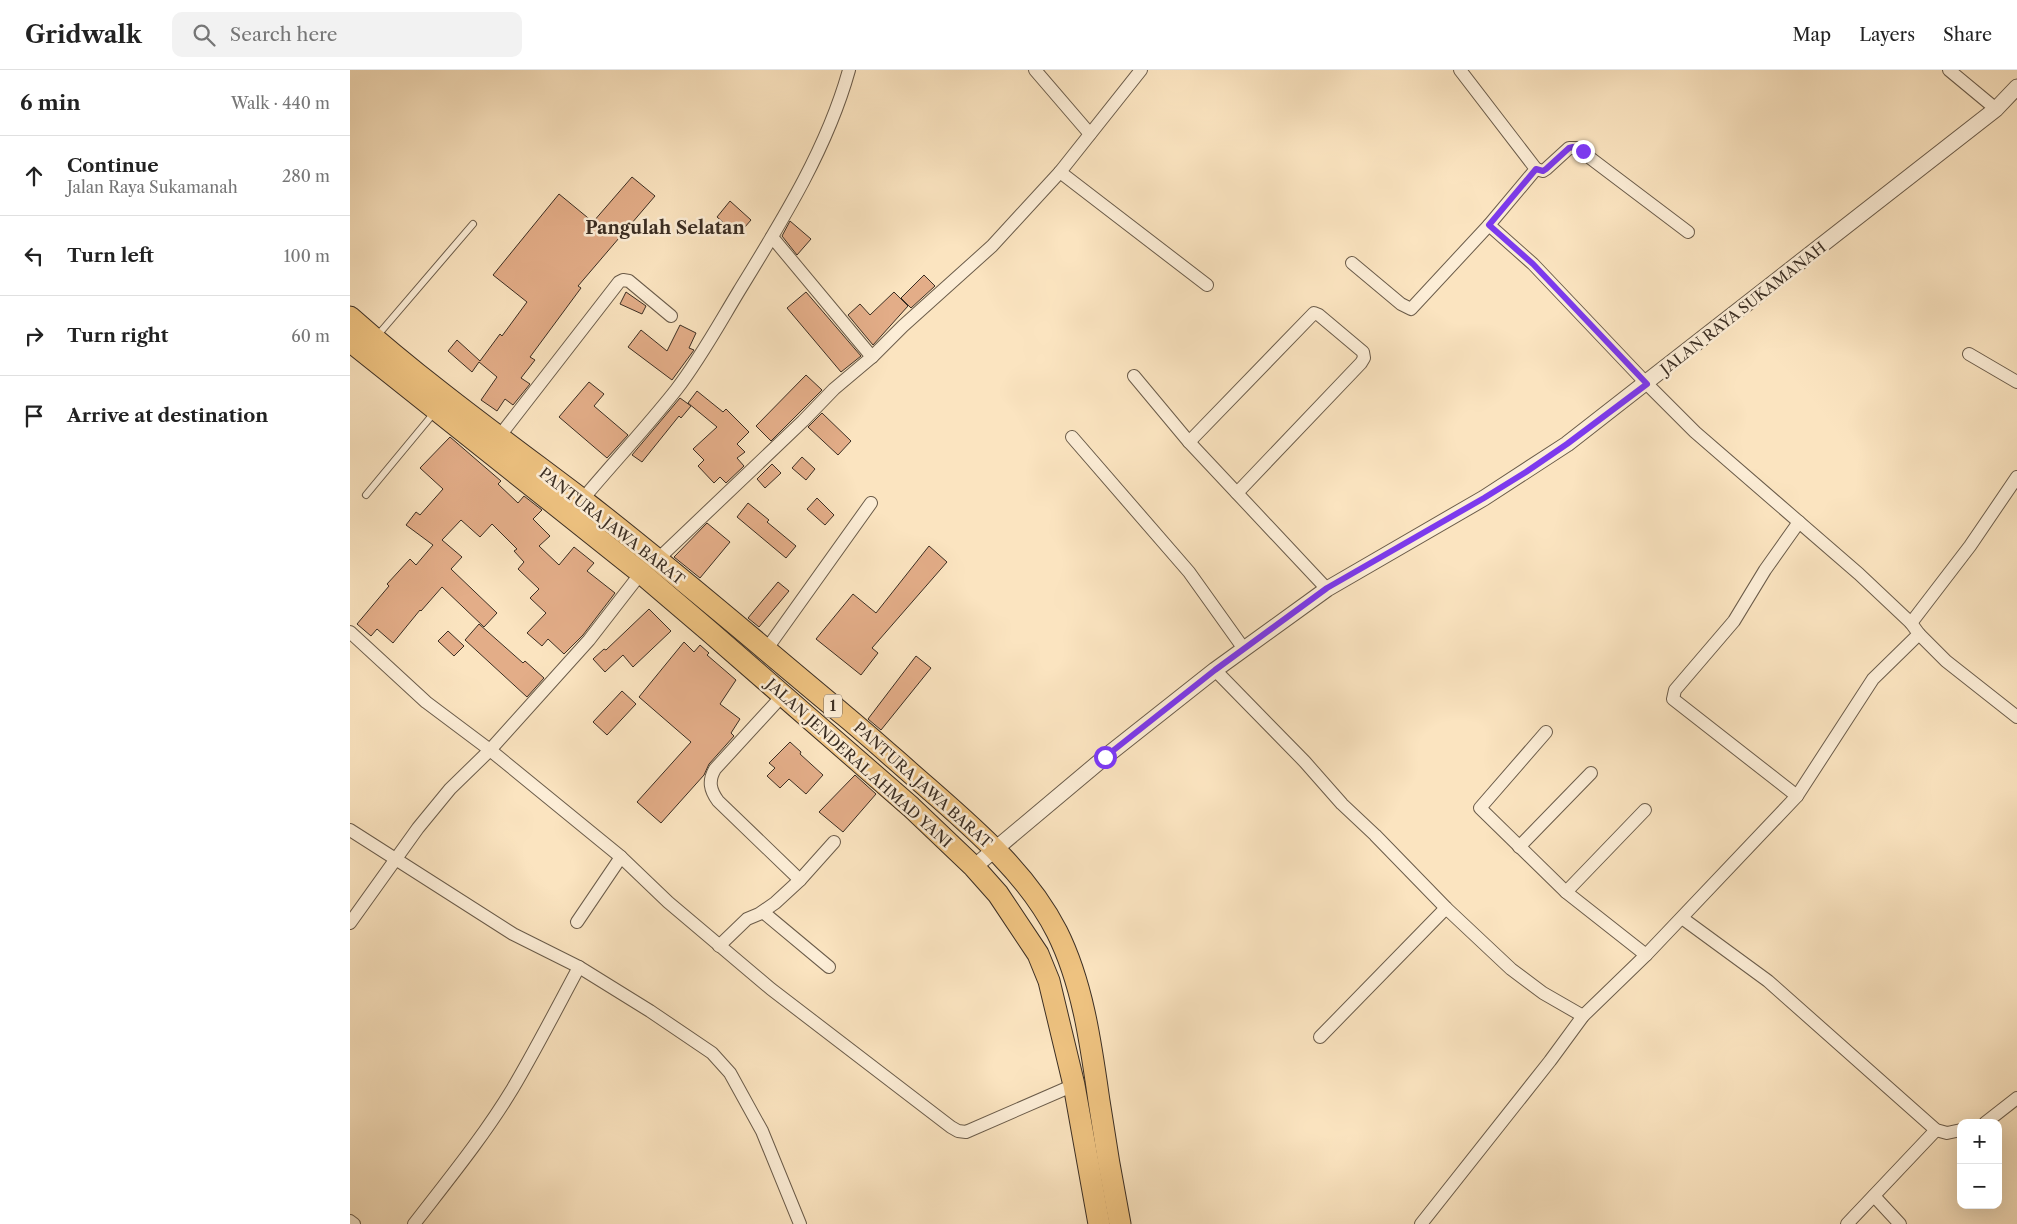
<!DOCTYPE html>
<meta charset="utf-8">
<style>
:root{--surface:#fff;--page:#f2f2f2;--text:#222;--muted:#767676;--line:#e0e0e0}
body{margin:0;font-family:"Libre Caslon Text",serif;background:var(--page);color:var(--text)}
.controls{position:absolute;right:15px;bottom:15px;display:grid;overflow:hidden;border-radius:10px;box-shadow:0 5px 20px #0002}
.controls button{width:45px;height:45px;display:grid;place-items:center;padding:0;border:0;border-bottom:1px solid var(--line);background:var(--surface);color:var(--text);font:25px sans-serif}
.stop{position:absolute;width:15px;height:15px;margin:-11px;border:4px solid #7c3aed;border-radius:50%;background:#fff}
.stop.end{background:#7c3aed;border-color:#fff;box-shadow:0 1px 5px #0008}
.list{margin:0;padding:0;list-style:none}
h2{display:flex;justify-content:space-between;align-items:center;height:65px;margin:0;padding:0 20px;font-size:21px}
h2 small{font-size:16px;font-weight:400;color:var(--muted)}
.list li{display:grid;grid-template-columns:32px 1fr auto;gap:15px;align-items:center;box-sizing:border-box;height:80px;padding:0 20px;border-top:1px solid var(--line)}
.list b{display:block;font-size:19px;white-space:nowrap}
.list p{margin:0;font-size:16px;white-space:nowrap;color:var(--muted)}
.list em{font-size:16px;font-style:normal;color:var(--muted)}
.icon{flex:none;width:28px;height:28px;fill:none;stroke:currentColor;stroke-width:2;stroke-linecap:round;stroke-linejoin:round}
.map{position:relative;flex:none;width:1667px;height:1154px;overflow:hidden}
header{display:flex;align-items:center;gap:30px;box-sizing:border-box;height:70px;padding:0 25px;background:var(--surface);border-bottom:1px solid var(--line)}
header strong{font-size:24px}
nav{display:flex;gap:28px;margin-inline-start:auto;font-size:18px}
.search{width:350px;height:45px;background:var(--page);display:flex;align-items:center;gap:12px;box-sizing:border-box;padding:0 18px;border-radius:10px;color:var(--muted);font-size:19px}
main{display:flex}
aside{flex:1;background:var(--surface)}
.map>svg:first-child{display:block}
.building{fill:#e3ad88;stroke:#3b2e23}
.lines{fill:none;stroke-linecap:round;stroke-linejoin:round}
.service-casing{stroke:#6b5c4a;stroke-width:8}
.minor-casing{stroke:#6b5c4a;stroke-width:14}
.tertiary-casing{stroke:#6b5c4a;stroke-width:17}
.trunk-casing{stroke:#3b2e23;stroke-width:23}
.service{stroke:#fcedd6;stroke-width:6}
.minor{stroke:#fcedd6;stroke-width:12}
.tertiary{stroke:#fcedd6;stroke-width:15}
.trunk{stroke:#eec280;stroke-width:21}
.route{stroke:#7c3aed;stroke-width:6}
.labels{text-anchor:middle;dominant-baseline:central;stroke-width:5;stroke-linejoin:round;paint-order:stroke}
.shield{fill:#fcedd6;stroke:#756759;stroke-width:1}
.shield-label{font-size:14px;font-weight:bold;fill:#3b2e23}
.street-label{font-size:15px;fill:#3b2e23;stroke:#fcedd6}
.quarter-label{font-size:18px;font-weight:bold;fill:#3b2e23;stroke:#fcedd6}
</style>
<header>
<strong>Gridwalk</strong>
<div class="search"><svg class="icon" aria-label="search" viewBox="0 0 24 24"><circle cx="10" cy="10" r="6"/><path d="M15 15l6 6"/></svg>Search here</div>
<nav><a>Map</a><a>Layers</a><a>Share</a></nav>
</header>
<main>
<aside>
<h2>6 min<small>Walk · 440 m</small></h2>
<ul class="list">
<li><svg class="icon" aria-label="ahead" viewBox="0 0 24 24"><path d="M12 20V5M6 11l6-6 6 6"/></svg><div><b>Continue</b><p>Jalan Raya Sukamanah</p></div><em>280 m</em></li>
<li><svg class="icon" aria-label="left" viewBox="0 0 24 24"><path d="M17 20v-9H6M10 6l-5 5 5 5"/></svg><div><b>Turn left</b></div><em>100 m</em></li>
<li><svg class="icon" aria-label="right" viewBox="0 0 24 24"><path d="M7 20v-9h11M14 6l5 5-5 5"/></svg><div><b>Turn right</b></div><em>60 m</em></li>
<li><svg class="icon" aria-label="arrive" viewBox="0 0 24 24"><path d="M6 21V4h12l-3 4 3 4H6"/></svg><div><b>Arrive at destination</b></div></li>
</ul>
</aside>
<div class="map">
<svg width="1667" height="1154" viewBox="0 0 1667 1154">
<rect width="100%" height="100%" fill="#fbe4c0"/>
<filter id="stains"><feTurbulence type="fractalNoise" baseFrequency=".004" numOctaves="4"/><feColorMatrix values="0 0 0 0 .2 0 0 0 0 .09 0 0 0 0 .02 0 0 0 .5 -.17"/></filter>
<radialGradient id="worn" r=".72"><stop offset=".6" stop-color="#630" stop-opacity="0"/><stop offset="1" stop-color="#630" stop-opacity=".3"/></radialGradient>
<g class="building">
<polygon points="282,107 305,126 228,216 231,218 180,287 185,290 171,308 180,314 163,335 155,329 147,341 131,330 147,307 129,292 122,302 98,281 107,270 130,291 150,264 152,266 177,232 143,205 209,124 243,152"/>
<polygon points="380,131 401,150 388,165 367,147"/>
<polygon points="440,151 461,169 447,185 432,166"/>
<polygon points="574,205 585,216 561,238 551,228"/>
<polygon points="276,222 296,236 292,244 270,234"/>
<polygon points="456,222 511,286 491,302 437,238"/>
<polygon points="544,222 558,236 523,275 498,245 510,234 520,245"/>
<polygon points="330,255 346,263 339,278 344,280 322,310 278,277 291,260 317,281"/>
<polygon points="456,305 472,320 421,371 406,356"/>
<polygon points="239,312 254,324 244,336 278,365 257,388 209,347"/>
<polygon points="347,321 373,342 376,339 399,362 387,374 395,382 387,388 394,396 376,413 370,407 364,413 348,396 354,390 343,379 367,357 338,333"/>
<polygon points="330,328 341,336 331,348 329,346 292,392 282,385"/>
<polygon points="472,343 501,371 488,385 458,357"/>
<polygon points="100,367 151,411 148,414 168,433 174,426 192,440 183,449 200,466 189,476 209,495 224,477 244,493 237,501 265,523 233,565 214,584 198,569 192,576 177,563 196,543 180,528 189,519 168,499 174,492 164,481 167,479 142,454 130,467 111,450 92,470 112,487 101,499 147,543 134,557 92,517 71,541 70,540 43,573 27,559 21,566 7,554 39,516 37,514 60,489 66,495 83,475 56,455 66,442 70,445 93,419 70,398"/>
<polygon points="452,387 465,399 456,410 442,398"/>
<polygon points="422,394 431,403 415,418 407,409"/>
<polygon points="467,428 484,445 475,455 457,439"/>
<polygon points="398,433 419,450 417,452 446,476 436,488 387,447"/>
<polygon points="357,453 380,472 350,508 324,487"/>
<polygon points="579,476 597,492 522,578 528,583 511,605 466,569 503,524 526,543"/>
<polygon points="428,512 439,521 409,557 398,548"/>
<polygon points="299,539 321,561 283,597 273,585 255,602 243,589 254,579 256,580"/>
<polygon points="129,554 173,593 175,591 194,608 177,627 115,570"/>
<polygon points="98,561 114,576 104,586 88,571"/>
<polygon points="334,572 344,582 350,575 359,583 357,585 386,610 370,634 390,649 381,663 384,666 359,694 354,705 311,753 287,732 341,672 289,627"/>
<polygon points="566,586 581,598 531,660 518,649"/>
<polygon points="272,621 286,634 257,665 243,652"/>
<polygon points="440,672 451,682 450,684 473,705 456,724 439,709 430,718 417,706 425,698 419,693"/>
<polygon points="505,705 526,724 493,762 469,742"/>
</g>
<g class="lines">
<defs>
<g id="service">
<polyline points="27,266 123,154"/>
<polyline points="16,425 84,343"/>
</g>
<g id="minor">
<polyline points="685,0 740,64"/>
<polyline points="1110,0 1186,99 1139,155 1183,194 1297,314 1345,362 1509,504 1561,553 1569,564 1596,591 1667,647"/>
<polyline points="1599,0 1646,39"/>
<polyline points="1186,99 1193,101 1196,99 1219,78 1227,78 1338,162"/>
<polyline points="710,102 857,215"/>
<polyline points="422,167 522,287"/>
<polyline points="1002,193 1051,234 1061,239 1139,155"/>
<polyline points="1619,284 1667,312"/>
<polyline points="784,306 839,372 977,519"/>
<polyline points="722,367 839,502 894,579"/>
<polyline points="148,368 269,212 273,210 279,211 321,246"/>
<polyline points="839,372 964,243 969,245 1013,282 1014,288 1011,293 887,423"/>
<path d="M 232,430 C 263,393 296,358 326,320 C 350,289 369,254 389,221 C 432,151 477,79 499,0"/>
<polyline points="307,490 453,351 484,319 522,287 553,256 642,176 710,102 791,0"/>
<polyline points="1561,553 1620,476 1667,407"/>
<polyline points="0,562 76,632 140,680 271,787 318,832 421,919 601,1057 608,1061 616,1062 724,1015"/>
<polyline points="416,580 521,433"/>
<polyline points="865,600 955,692 992,734 1025,765 1096,838 1161,899 1193,923 1233,946"/>
<path d="M 433,625 L 365,699 C 358,711 360,720 368,731 L 450,810"/>
<polyline points="1196,662 1130,738 1216,822 1296,885"/>
<polyline points="1447,726 1323,629 1325,620 1384,551 1415,500 1449,452"/>
<polyline points="0,760 163,864 229,897 300,941 362,983 380,1003 412,1061 450,1154"/>
<polyline points="1169,777 1241,703"/>
<polyline points="1216,822 1295,740"/>
<polyline points="413,842 479,897"/>
<polyline points="1332,848 1418,911 1586,1060 1597,1063 1611,1060"/>
<polyline points="227,852 271,787"/>
<polyline points="0,853 68,758 100,719 140,680 239,570 291,503"/>
<polyline points="369,876 397,849 409,844 425,833 450,810 484,772"/>
<polyline points="970,967 1096,838"/>
<polyline points="1635,1053 1667,1028"/>
<polyline points="1524,1126 1550,1154"/>
<polyline points="0,1151 4,1154"/>
<path d="M 64,1154 C 98,1110 134,1066 163,1018 C 186,979 207,938 229,897"/>
<polyline points="1071,1154 1200,991 1233,946 1296,885 1447,726 1523,609 1569,564"/>
<polyline points="1497,1154 1586,1060"/>
</g>
<polyline id="tertiary" points="624,797 755,687 865,600 977,519 1134,428 1217,374 1646,39 1667,17"/>
<g id="trunk">
<path d="M 0,247 C 73,312 152,369 230,428 C 321,498 407,573 495,646 C 524,670 551,695 579,719 C 627,761 678,805 707,862 C 733,914 741,975 749,1031 C 755,1072 762,1113 770,1154"/>
<polyline points="0,271 291,503 359,561 561,737 624,797 648,824 688,884 699,911 724,1015 749,1154"/>
</g>
</defs>
<use href="#service" class="service-casing"/>
<use href="#minor" class="minor-casing"/>
<use href="#tertiary" class="tertiary-casing"/>
<use href="#trunk" class="trunk-casing"/>
<use href="#service" class="service"/>
<use href="#minor" class="minor"/>
<use href="#tertiary" class="tertiary"/>
<use href="#trunk" class="trunk"/>
</g>
<g class="lines">
<polyline class="route" points="755,687 865,600 977,518 1134,428 1176,402 1217,374 1297,314 1183,194 1139,155 1186,99 1193,101 1196,99 1219,78 1223,77 1233,81"/>
</g>
<g class="labels">
<rect class="shield" x="474" y="624.5" width="18" height="23" rx="4"/>
<g class="shield-label">
<text x="483" y="636">1</text>
</g>
<g class="street-label">
<text transform="translate(1393 238) rotate(-38)">JALAN RAYA SUKAMANAH</text>
<text transform="translate(262 456) rotate(38)">PANTURA JAWA BARAT</text>
<text transform="translate(509 693) rotate(42)">JALAN JENDERAL AHMAD YANI</text>
<text transform="translate(573 715) rotate(42)">PANTURA JAWA BARAT</text>
</g>
<g class="quarter-label">
<text x="315" y="158">Pangulah Selatan</text>
</g>
</g>
<rect width="100%" height="100%" filter="url(#stains)"/>
<rect width="100%" height="100%" fill="url(#worn)"/>
</svg>
<div class="controls">
<button>+</button>
<button>−</button>
</div>
<div class="stop" style="left:755px;top:687px"></div>
<div class="stop end" style="left:1233px;top:81px"></div>
</div>
</main>
